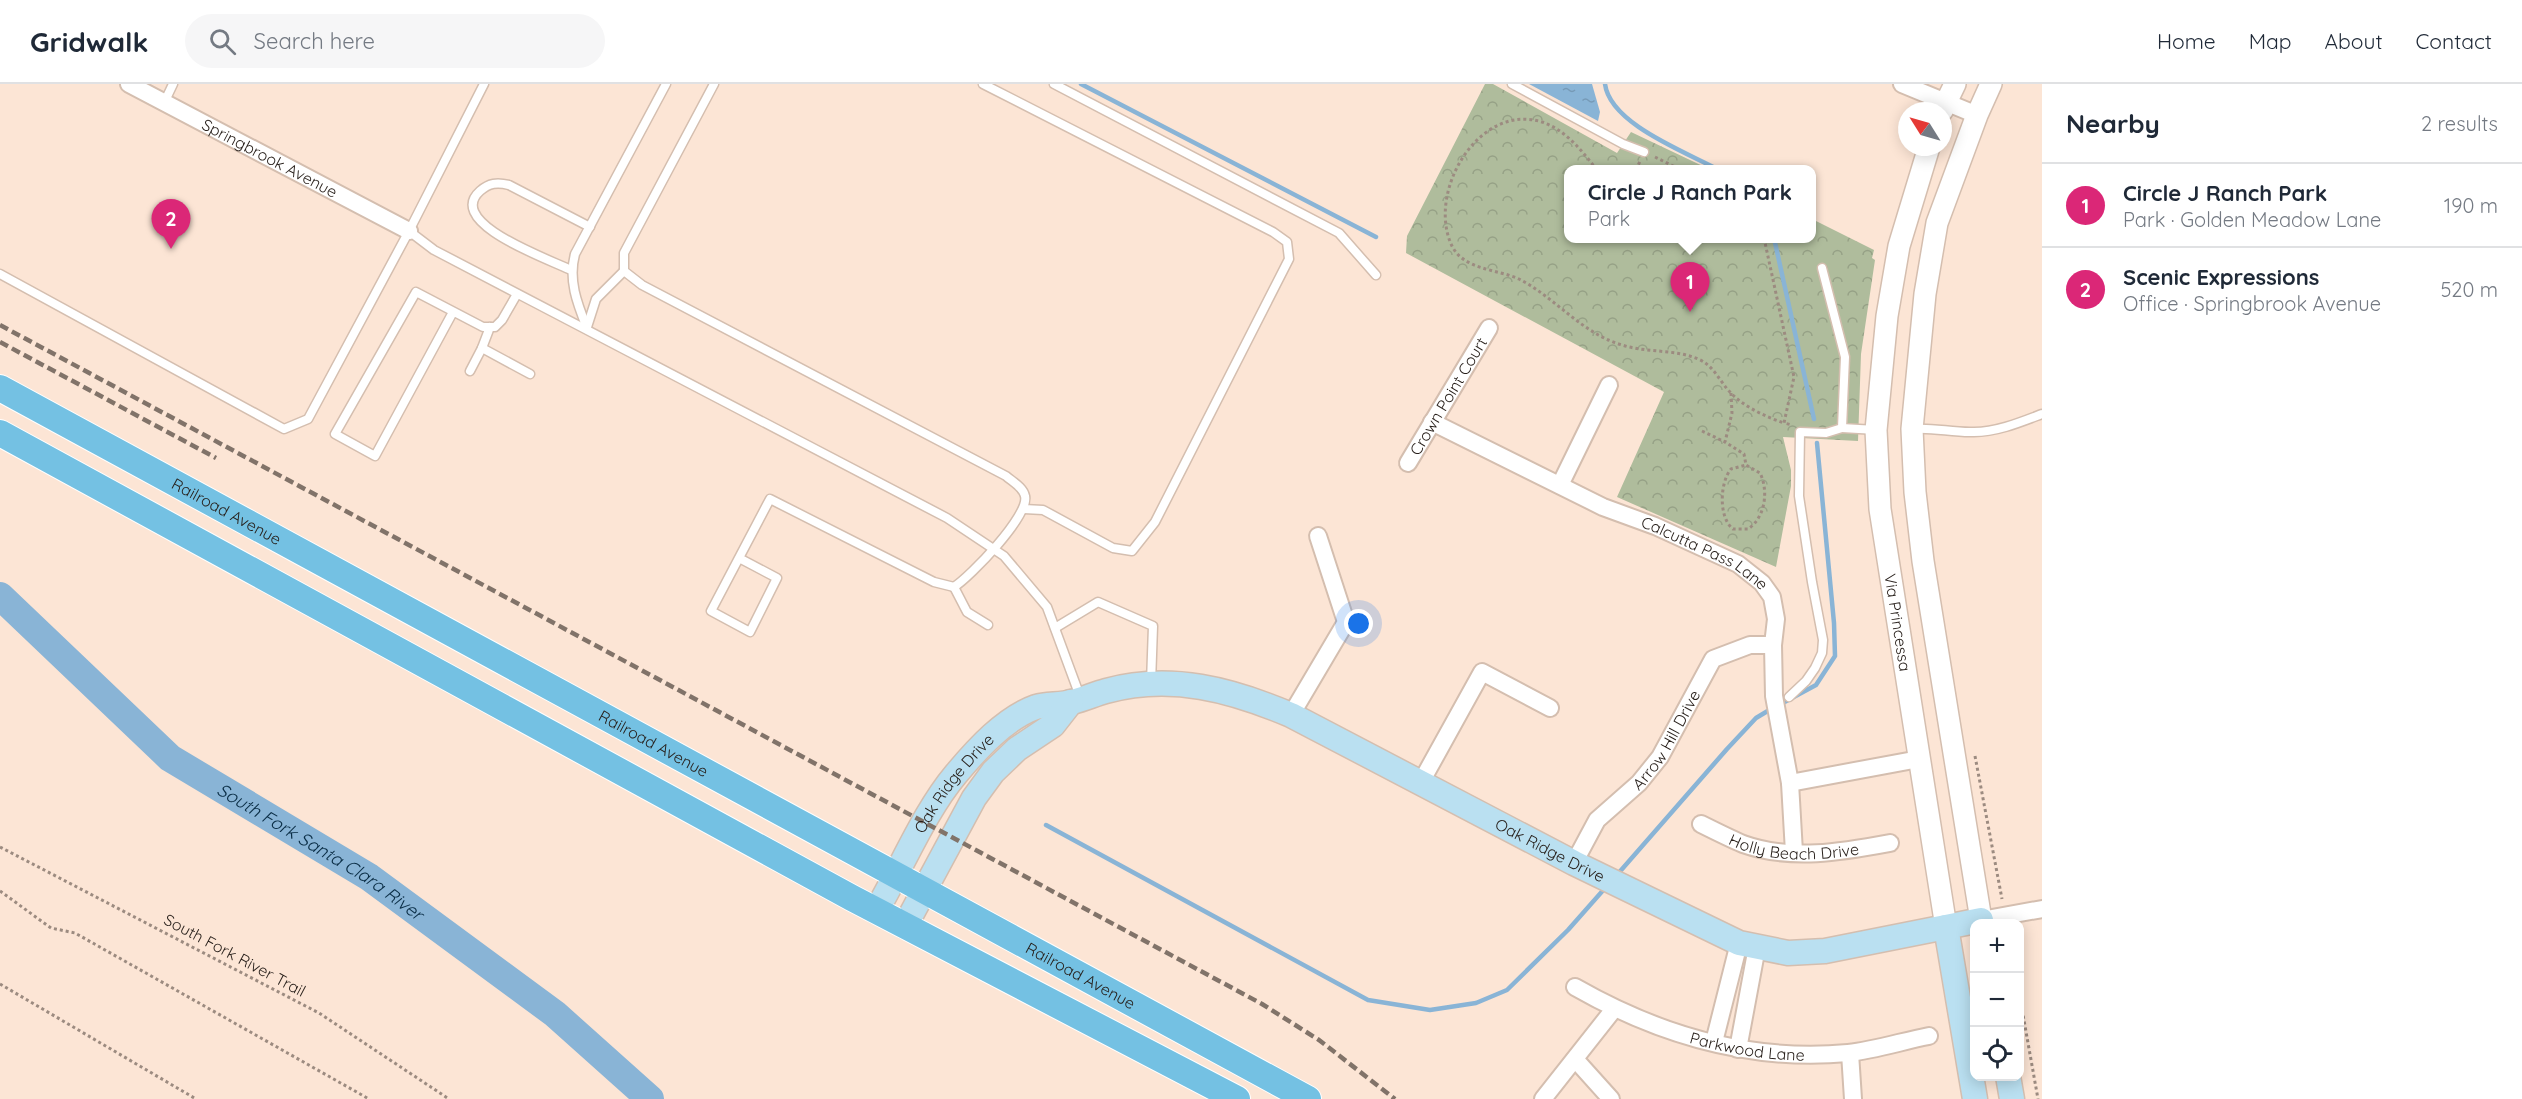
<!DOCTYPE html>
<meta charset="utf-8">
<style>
:root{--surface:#fff;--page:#f6f6f7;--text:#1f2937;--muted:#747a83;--line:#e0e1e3;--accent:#db2777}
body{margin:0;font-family:Quicksand,sans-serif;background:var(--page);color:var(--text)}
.controls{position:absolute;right:18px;bottom:18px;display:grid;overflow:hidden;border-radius:12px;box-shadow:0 3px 15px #0003}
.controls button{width:54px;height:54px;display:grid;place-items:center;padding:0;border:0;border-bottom:2px solid var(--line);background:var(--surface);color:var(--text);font:30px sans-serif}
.compass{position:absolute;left:1898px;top:18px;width:54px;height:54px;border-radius:50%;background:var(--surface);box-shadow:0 3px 15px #0003;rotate:307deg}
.you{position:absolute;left:1359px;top:540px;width:21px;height:21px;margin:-15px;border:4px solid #fff;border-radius:50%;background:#1a73e8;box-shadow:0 0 0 9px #1a73e833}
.badge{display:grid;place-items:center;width:39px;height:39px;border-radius:50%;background:var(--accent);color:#fff;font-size:20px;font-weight:700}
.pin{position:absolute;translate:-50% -50px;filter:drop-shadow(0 2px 3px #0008)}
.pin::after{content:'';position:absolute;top:32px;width:21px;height:18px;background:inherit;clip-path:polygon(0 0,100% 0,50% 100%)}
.popup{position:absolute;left:1564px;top:81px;width:252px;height:78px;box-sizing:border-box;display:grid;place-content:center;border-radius:12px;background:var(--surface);filter:drop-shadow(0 2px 4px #0005);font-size:20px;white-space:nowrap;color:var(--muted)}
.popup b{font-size:22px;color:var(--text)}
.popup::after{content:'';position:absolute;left:50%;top:100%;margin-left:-12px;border:12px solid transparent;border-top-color:var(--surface)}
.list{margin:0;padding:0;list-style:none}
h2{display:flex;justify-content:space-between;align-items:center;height:78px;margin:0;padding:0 24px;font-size:26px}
h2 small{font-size:20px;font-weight:400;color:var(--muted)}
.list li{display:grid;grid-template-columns:39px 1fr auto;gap:18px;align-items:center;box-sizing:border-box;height:84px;padding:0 24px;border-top:2px solid var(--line)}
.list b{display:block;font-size:22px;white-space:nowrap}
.list p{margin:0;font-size:20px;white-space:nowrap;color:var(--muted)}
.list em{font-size:20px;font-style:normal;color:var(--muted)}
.icon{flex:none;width:33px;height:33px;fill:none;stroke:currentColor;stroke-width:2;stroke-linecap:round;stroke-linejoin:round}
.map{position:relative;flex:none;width:2042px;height:1015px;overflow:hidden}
header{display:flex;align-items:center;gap:36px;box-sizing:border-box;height:84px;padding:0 30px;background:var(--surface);border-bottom:2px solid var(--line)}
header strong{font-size:28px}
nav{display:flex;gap:33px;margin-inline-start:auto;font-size:21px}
.search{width:420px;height:54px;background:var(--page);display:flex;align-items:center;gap:15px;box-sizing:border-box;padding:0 21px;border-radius:33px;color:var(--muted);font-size:22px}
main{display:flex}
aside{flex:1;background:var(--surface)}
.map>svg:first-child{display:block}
.forest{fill:url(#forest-crowns)}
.water{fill:url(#water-ripples)}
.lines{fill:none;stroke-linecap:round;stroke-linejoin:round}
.stream{stroke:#89b4d6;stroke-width:4.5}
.river{stroke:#89b4d6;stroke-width:28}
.service-casing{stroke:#d4beaf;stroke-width:11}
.minor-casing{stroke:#d4beaf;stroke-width:20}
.tertiary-casing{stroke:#d4beaf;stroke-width:24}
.secondary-casing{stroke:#d4beaf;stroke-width:27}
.primary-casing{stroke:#fff;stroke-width:28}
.path{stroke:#9c8b80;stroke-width:3;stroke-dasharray:3 3;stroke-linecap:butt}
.service{stroke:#fff;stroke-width:8}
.minor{stroke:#fff;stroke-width:16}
.tertiary{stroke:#fff;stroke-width:21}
.secondary{stroke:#bae0f1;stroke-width:24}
.primary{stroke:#74c1e3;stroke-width:26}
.rail{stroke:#817369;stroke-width:4.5;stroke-dasharray:9 4.5;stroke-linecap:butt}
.labels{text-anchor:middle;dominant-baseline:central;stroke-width:4.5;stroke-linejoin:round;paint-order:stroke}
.street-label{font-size:16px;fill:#261e19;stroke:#fce5d5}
.water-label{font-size:18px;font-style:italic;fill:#0a2d45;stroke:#fce5d5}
</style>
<header>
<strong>Gridwalk</strong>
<div class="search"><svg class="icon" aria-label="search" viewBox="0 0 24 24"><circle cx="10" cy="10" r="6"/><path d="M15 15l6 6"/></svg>Search here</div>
<nav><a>Home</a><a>Map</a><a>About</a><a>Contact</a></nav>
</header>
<main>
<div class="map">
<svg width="2042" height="1015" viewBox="0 0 2042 1015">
<defs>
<pattern id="forest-crowns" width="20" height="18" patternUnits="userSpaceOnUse" patternTransform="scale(1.5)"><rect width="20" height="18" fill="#afbc9c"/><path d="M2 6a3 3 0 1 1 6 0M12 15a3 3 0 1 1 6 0" fill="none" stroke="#96a186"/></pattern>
<pattern id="water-ripples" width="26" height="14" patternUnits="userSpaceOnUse" patternTransform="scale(1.5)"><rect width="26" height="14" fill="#89b4d6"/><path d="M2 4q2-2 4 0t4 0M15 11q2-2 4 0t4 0" fill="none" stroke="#769ab7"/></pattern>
</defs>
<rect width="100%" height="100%" fill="#fce5d5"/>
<polygon class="forest" points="1485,0 1493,0 1617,69 1631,48 1709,85 1568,86 1568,154 1812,154 1812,135 1874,166 1872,174 1875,176 1861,270 1858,357 1783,353 1791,386 1791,402 1776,483 1617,413 1664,308 1406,169 1407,152"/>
<polygon class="water" points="1529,0 1592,0 1600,28 1598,37"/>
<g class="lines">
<g class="stream">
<polyline points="1081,0 1376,153"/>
<path d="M 1605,0 C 1610,40 1686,68 1719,86"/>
<polyline points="1774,154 1814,335"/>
<polyline points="1779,621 1816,601 1835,572 1834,539 1817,359"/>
<polyline points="1046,741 1368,916 1430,926 1476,919 1507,906 1568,846 1606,803"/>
<polyline points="1616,792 1727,665 1756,634 1771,625"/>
</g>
<path class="river" id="s1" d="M 0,512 L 170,674 L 369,793 L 555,930 L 650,1015"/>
<defs>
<g id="service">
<path d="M 714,0 L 624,169 L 624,187 L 642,201 L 1006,392 C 1013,398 1023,403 1025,412 C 1030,431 970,493 954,503 L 934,498 L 770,415 L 711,527 L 750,548 L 777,494 L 739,474"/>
<polyline points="983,0 1273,148 1287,158 1289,175 1155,438 1132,467 1113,464 1043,426 1024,425"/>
<polyline points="1054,0 1339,149 1376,191"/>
<polyline points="1512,0 1623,60 1644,68"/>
<polyline points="164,19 173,0"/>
<polyline points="409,147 434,166 947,434 1004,472 1047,523 1081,615"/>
<polyline points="1822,184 1845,273 1842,344 1876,346"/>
<path d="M 571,186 C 551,176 444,139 480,107 C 489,99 497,98 509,101 L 590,143"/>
<polyline points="0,190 284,345 308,335 409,147 484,0"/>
<polyline points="453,228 375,372 335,350 416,208 483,243 495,243 502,236 517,210"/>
<polyline points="490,243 482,264 530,290"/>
<polyline points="587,243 596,215 624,187"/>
<path d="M 587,244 C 577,219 568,196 575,170 L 666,0"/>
<polyline points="470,287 482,264"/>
<path d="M 1913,345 C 1933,343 1953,349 1974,348 C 1997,348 2021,338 2042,330"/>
<polyline points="954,503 967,528 988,541"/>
<polyline points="1055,544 1098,518 1153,542 1151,599"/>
<polyline points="1789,613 1806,597 1815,584 1822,569 1823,556 1812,498 1799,412 1800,348 1826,349 1842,344"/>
</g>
<g id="minor">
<path id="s2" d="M 129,0 L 409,147"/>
<polyline points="1902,0 1977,31"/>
<path id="s3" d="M 1432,338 L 1603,423 L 1655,442 L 1738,480 L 1762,499 L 1772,513 L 1776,535 L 1773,561 L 1774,612 L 1790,699 L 1794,768"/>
<path id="s4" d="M 1408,379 L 1489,244"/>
<polyline points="1560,401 1609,301"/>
<polyline points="1291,631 1346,538 1318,452"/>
<polyline points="1790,699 1919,675"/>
<polyline points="1420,700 1482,588 1550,624"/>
<path id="s5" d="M 1701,740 C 1715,747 1729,754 1743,760 C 1791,777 1842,768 1890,759"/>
<path id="s6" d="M 1574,779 L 1597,736 L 1639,699 L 1660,673 L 1713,575 L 1750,561 L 1773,561"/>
<polyline points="1981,836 2042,825"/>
<path id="s7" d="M 1575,903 C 1659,951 1752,978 1848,969 C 1875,966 1903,957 1929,952"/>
<polyline points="1714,958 1739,859"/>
<polyline points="1738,965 1757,863"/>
<polyline points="1850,969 1853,1015"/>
<polyline points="1575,975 1611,1015"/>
<polyline points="1543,1015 1614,925"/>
</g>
<g id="tertiary">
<polyline points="1942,27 1955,0"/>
<path id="s8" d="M 1929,63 L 1899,162 L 1887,232 L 1876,346 L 1880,425 L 1946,843"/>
<polyline points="1981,836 1923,477 1915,408 1912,345 1925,210 1937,139 1977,31 1991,0"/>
</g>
<g id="secondary">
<path id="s9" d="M 876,827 C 902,783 924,728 956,690 C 977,665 1005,634 1036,623 C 1047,620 1060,621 1072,618 C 1084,615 1095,610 1106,607 C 1171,589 1232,606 1291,631 L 1574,779 L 1739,859 L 1788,869 L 1825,867 L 1981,836 L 1981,840"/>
<polyline points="905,842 974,714 993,688 1017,665 1053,641 1071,618"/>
<polyline points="1946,843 1975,1015"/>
<polyline points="2008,992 2012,1015"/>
</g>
<g id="primary">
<path id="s10" d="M 0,304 L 1308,1015"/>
<polyline points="0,349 852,814 1237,1015"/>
</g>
</defs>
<use href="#service" class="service-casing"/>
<use href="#minor" class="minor-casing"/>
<use href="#tertiary" class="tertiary-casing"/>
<use href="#secondary" class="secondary-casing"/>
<use href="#primary" class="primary-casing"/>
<g class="path">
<polyline points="1655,73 1681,86"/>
<path d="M 1597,86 C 1582,67 1566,46 1542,38 C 1479,18 1426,108 1452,162 C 1464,186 1497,185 1519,195 C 1556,214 1581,249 1622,261 C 1647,269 1675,265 1698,275 C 1713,281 1719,296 1729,307 C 1742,322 1766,333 1784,339"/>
<polyline points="1636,86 1640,77"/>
<polyline points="1764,154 1794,293 1784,339 1792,341"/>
<path d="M 1731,309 L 1732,329 L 1725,358 L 1744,370 L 1746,381 L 1760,389 C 1769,407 1765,434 1748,445 L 1733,445 C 1718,433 1720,398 1731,385 L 1746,381"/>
<polyline points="1702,347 1725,358"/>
<polyline points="1975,672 2002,815"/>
<polyline points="0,763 319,929 449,1015"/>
<polyline points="0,807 51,844 75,849 369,1015"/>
<polyline points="0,900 196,1015"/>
<polyline points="2020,914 2038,1015"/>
</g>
<use href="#service" class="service"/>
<use href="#minor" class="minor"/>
<use href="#tertiary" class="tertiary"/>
<use href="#secondary" class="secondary"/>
<use href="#primary" class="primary"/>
<g class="rail">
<polyline points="0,241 1262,920 1319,956 1395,1015"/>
<polyline points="0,258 216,374"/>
</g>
</g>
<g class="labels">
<g class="street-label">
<text stroke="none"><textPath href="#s2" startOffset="159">Springbrook Avenue</textPath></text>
<text stroke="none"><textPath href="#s4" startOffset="78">Crown Point Court</textPath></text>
<text stroke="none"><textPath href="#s10" startOffset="258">Railroad Avenue</textPath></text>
<text stroke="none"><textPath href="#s3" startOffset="303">Calcutta Pass Lane</textPath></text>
<text stroke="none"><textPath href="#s8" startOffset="483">Via Princessa</textPath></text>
<text stroke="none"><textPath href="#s6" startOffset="156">Arrow Hill Drive</textPath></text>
<text stroke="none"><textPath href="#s10" startOffset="744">Railroad Avenue</textPath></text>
<text stroke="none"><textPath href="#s9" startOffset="150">Oak Ridge Drive</textPath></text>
<text stroke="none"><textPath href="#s5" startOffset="98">Holly Beach Drive</textPath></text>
<text stroke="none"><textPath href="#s9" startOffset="819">Oak Ridge Drive</textPath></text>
<text transform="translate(235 871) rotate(28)">South Fork River Trail</text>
<text stroke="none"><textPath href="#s10" startOffset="1230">Railroad Avenue</textPath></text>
<text stroke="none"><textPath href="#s7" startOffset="184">Parkwood Lane</textPath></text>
</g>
<g class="water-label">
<text stroke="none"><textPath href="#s1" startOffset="412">South Fork Santa Clara River</textPath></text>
</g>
</g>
</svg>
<div class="controls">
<button>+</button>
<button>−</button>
<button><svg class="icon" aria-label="locate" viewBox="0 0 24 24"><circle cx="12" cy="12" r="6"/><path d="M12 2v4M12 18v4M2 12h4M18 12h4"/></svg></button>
</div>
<svg class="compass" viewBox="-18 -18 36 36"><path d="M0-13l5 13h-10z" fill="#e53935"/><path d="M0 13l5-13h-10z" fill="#747a83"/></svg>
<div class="you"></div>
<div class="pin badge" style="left:1690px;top:228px">1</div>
<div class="popup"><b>Circle J Ranch Park</b>Park</div>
<div class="pin badge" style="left:171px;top:165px">2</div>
</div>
<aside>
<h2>Nearby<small>2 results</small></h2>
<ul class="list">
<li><span class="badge">1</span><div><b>Circle J Ranch Park</b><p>Park · Golden Meadow Lane</p></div><em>190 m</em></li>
<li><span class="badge">2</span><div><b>Scenic Expressions</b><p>Office · Springbrook Avenue</p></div><em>520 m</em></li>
</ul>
</aside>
</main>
